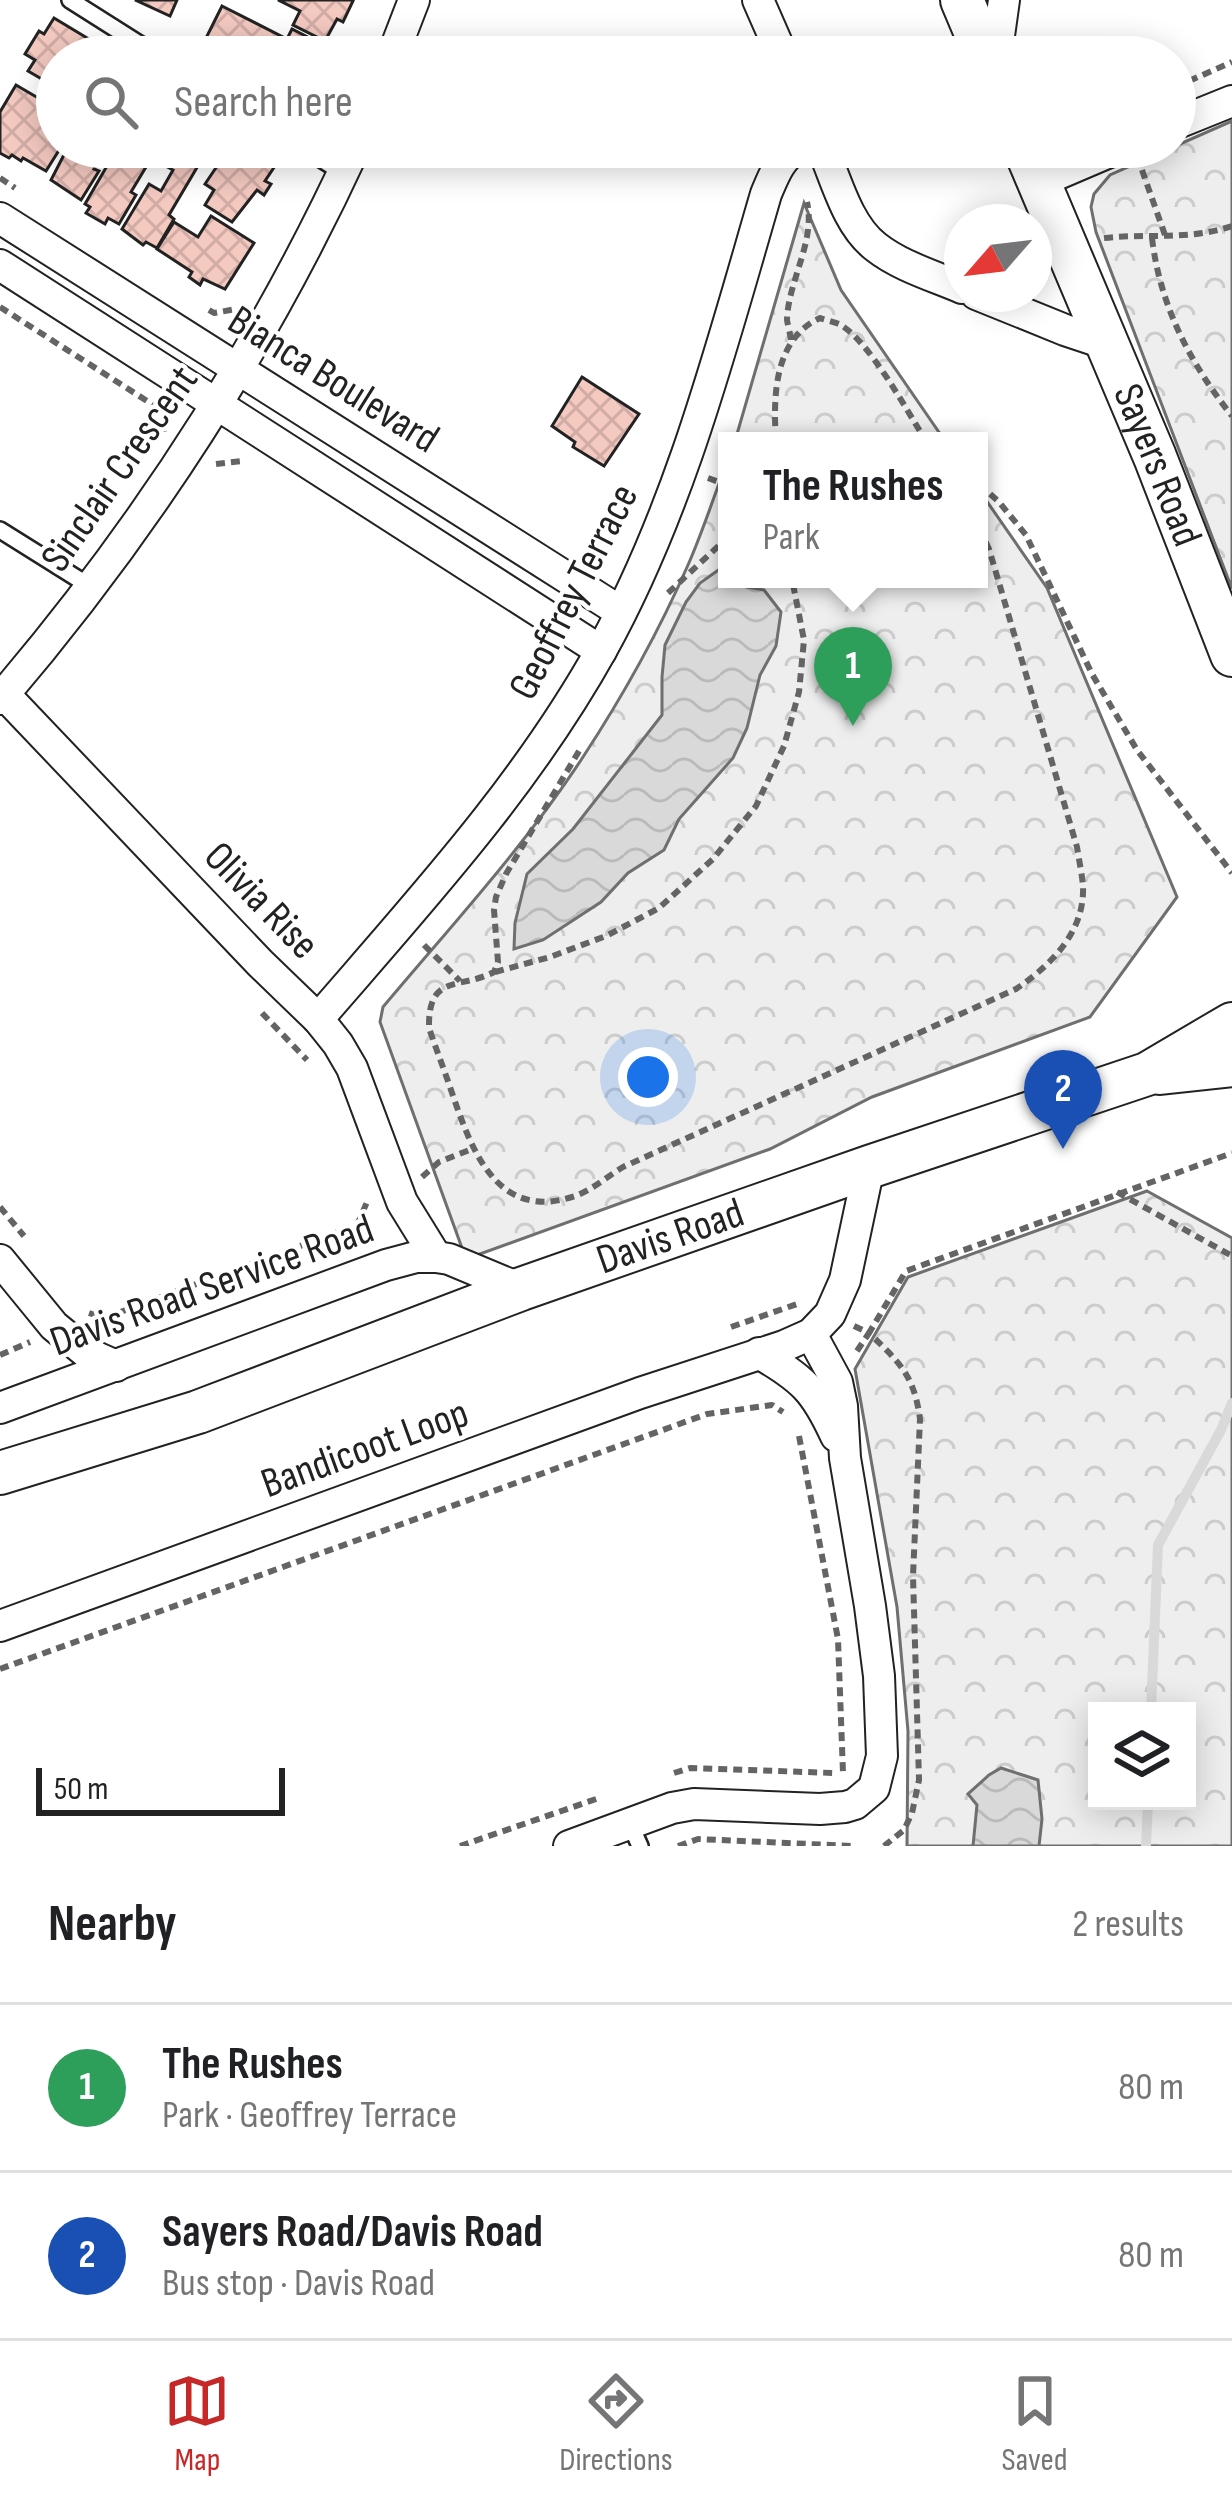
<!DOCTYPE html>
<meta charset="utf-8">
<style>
:root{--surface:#fff;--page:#f2f2f2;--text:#202124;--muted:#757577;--line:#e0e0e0;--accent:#c62828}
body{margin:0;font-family:"Sofia Sans Condensed",sans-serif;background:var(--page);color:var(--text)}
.controls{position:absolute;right:36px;bottom:36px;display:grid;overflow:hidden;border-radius:0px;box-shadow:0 6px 30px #0003}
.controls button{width:108px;height:108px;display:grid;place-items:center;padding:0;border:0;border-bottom:3px solid var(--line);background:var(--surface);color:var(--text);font:60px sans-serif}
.compass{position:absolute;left:944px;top:204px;width:108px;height:108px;border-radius:50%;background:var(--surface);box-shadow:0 6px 30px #0003;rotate:242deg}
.scale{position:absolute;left:36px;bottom:30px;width:249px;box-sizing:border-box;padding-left:12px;border:6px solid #222;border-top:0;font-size:33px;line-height:42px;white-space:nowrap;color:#222;-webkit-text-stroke:9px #fff;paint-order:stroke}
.you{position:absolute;left:648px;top:1077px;width:42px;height:42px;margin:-30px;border:9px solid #fff;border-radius:50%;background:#1a73e8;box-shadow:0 0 0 18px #1a73e833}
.badge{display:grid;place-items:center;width:78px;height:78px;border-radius:50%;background:var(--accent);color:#fff;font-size:39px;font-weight:700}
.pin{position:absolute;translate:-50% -99px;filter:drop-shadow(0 3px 6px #0008)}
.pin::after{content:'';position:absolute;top:63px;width:42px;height:36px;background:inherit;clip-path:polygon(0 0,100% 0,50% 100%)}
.popup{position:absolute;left:718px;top:432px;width:270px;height:156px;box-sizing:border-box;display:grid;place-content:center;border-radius:0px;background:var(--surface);filter:drop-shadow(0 3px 9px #0005);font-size:39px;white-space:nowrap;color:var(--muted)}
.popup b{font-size:45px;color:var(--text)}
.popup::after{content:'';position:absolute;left:50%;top:100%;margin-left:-24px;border:24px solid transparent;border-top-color:var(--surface)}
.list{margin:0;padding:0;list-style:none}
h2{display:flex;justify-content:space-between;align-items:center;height:156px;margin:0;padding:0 48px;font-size:51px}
h2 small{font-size:39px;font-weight:400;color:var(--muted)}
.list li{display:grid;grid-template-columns:78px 1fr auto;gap:36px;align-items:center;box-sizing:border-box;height:168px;padding:0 48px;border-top:3px solid var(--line)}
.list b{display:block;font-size:45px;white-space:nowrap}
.list p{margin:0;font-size:39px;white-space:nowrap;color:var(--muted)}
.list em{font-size:39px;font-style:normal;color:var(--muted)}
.icon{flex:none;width:66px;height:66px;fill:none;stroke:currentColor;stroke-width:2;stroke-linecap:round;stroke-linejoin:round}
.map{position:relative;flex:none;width:1232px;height:1846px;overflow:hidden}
.search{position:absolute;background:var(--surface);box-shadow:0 6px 30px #0003;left:36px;right:36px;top:36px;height:132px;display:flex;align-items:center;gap:30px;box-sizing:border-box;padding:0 42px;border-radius:66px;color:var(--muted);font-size:45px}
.sheet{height:492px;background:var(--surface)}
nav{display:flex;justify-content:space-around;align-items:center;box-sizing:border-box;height:168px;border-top:3px solid var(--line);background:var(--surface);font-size:33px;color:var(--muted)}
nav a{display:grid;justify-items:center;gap:6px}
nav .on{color:var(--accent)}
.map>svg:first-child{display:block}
.forest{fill:url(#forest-crowns);stroke:#6f6f6f;stroke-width:3;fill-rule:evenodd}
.water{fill:url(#water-waves);stroke:#6f6f6f;stroke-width:3}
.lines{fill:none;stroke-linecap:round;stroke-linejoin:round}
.stream{stroke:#d9d9d9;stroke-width:10}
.building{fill:url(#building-cross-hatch);stroke:#222;stroke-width:3}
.lane-casing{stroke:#222;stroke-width:20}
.street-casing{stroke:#222;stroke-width:34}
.secondary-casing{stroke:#222;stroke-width:46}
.path{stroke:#646464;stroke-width:6;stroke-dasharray:9 6;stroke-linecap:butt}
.lane{stroke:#fff;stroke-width:15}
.street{stroke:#fff;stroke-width:30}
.secondary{stroke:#fff;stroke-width:42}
.labels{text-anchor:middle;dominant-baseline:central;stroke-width:9;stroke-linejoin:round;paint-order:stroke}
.street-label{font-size:42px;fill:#222;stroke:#fff}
</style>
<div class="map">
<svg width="1232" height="1846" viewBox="0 0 1232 1846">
<defs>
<pattern id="forest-crowns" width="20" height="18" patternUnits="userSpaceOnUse" patternTransform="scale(3)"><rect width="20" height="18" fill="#eee"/><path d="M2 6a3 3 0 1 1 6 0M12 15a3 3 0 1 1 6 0" fill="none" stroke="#ccc"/></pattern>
<pattern id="water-waves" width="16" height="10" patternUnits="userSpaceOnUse" patternTransform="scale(3)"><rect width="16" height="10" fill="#d9d9d9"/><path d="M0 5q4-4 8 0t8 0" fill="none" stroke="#bababa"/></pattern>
<pattern id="building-cross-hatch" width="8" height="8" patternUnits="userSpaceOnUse" patternTransform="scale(3)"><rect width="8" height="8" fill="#f3c9c0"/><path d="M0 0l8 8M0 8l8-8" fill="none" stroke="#d0aca5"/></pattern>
</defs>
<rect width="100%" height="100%" fill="#fff"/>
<g class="forest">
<polygon points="1232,121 1232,589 1096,232 1091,207 1094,194 1110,175"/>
<polygon points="804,203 841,290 945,441 735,441"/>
<path d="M 727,462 L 727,579 L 979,579 L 979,490 L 1047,588 L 1177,897 L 1090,1017 L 872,1097 L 770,1149 L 466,1259 L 380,1022 L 383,1007 C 451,926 525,846 583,757 C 623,696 659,631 688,565 C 703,531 714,496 727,462 Z"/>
<path d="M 1147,1191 L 1232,1238 L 1232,1846 L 907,1846 L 908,1731 L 897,1607 L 855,1369 L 908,1277 ZM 1097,1711 L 1187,1711 L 1187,1801 L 1097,1801 Z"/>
</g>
<g class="water">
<polygon points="727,564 727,579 737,579 741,586 764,590 781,612 776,646 760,675 747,728 733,758 679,819 664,850 628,873 601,902 543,940 514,949 515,923 527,874 573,829 662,715 662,677 665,645 686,602 700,583"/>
<polygon points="1001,1768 1038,1780 1042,1819 1039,1846 973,1846 977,1805 968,1794 989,1775"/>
</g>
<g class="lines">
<g class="stream">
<polyline points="1151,1711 1158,1545 1221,1430 1232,1403"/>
<polyline points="1146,1846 1148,1801"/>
</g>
</g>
<g class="building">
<polygon points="135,0 177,0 170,16"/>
<polygon points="278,0 351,0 353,1 343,22 337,19 325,41 293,25 300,11"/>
<polygon points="222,6 287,39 292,29 321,44 314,57 218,57 201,48"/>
<polygon points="54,18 102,47 96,57 57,57 57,88 28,71 35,60 25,54 39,31 44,34"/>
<polygon points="16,85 57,109 57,129 53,136 57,139 57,147 61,147 46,171 23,158 21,161 12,155 9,158 0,153 0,112"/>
<polygon points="68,147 107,147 94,169 99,171 81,200 51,180"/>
<polygon points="135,147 158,147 131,192 136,195 119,224 108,218 105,224 86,213 90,207 85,204 111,159 123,166"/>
<polygon points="170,147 183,147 202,159 169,215 174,219 157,248 146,242 143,245 122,229 149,184 161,191 173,170 160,163"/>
<polygon points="230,147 247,147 275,166 265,181 271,184 264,195 257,190 232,222 205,205 214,190 205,184"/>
<polygon points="211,216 254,243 225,289 203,279 200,285 189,277 192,272 157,249 174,222 198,237"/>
<polygon points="582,377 639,414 604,466 573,447 575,442 552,426"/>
</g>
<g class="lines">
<defs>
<g id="lane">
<polyline points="70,0 160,57"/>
<polyline points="302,147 343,173"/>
<polyline points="0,530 91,587"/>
<polyline points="630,1824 640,1846"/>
</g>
<g id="street">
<polyline points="758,0 783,57"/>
<polyline points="392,57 414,0"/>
<polyline points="996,57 1004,0"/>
<polyline points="1175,124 1232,101"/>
<path d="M 822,147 C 836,179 847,225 876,247 C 900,266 934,276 962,288"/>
<polyline points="1039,182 1121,147"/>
<polyline points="0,218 621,612"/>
<polyline points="0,265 601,651"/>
<polyline points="976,294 1065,330 1107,344"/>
<polyline points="4,694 260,963 318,1019 338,1044 352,1068 402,1202 436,1257"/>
<path d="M 0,699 C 143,532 263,347 355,147"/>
<path d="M 318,1019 C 419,902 526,786 602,649 C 680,508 721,348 766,194 C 774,175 780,158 798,147"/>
<polyline points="0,1260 54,1326 87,1353 116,1366"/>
<path d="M 759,1353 C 803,1380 814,1388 836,1436"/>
<polyline points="0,1408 386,1265 416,1257 436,1257 449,1259 521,1289"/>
<polyline points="0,1626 640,1393 784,1346 811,1334 830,1314 845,1280 869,1167"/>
<polyline points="569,1846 672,1808 694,1804 820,1809 845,1807 855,1804 874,1788 882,1756 879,1676 870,1606 845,1458 842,1406 837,1382 811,1334"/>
</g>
<g id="secondary">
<polyline points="962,0 986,57"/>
<path id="s1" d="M 1024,147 L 1155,457 L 1232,655"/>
<polyline points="1160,1073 1232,1065"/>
<path id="s2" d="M 0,1473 L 198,1412 L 521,1289 L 869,1167 L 1147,1074 L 1232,1024"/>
</g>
</defs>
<use href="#lane" class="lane-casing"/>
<use href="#street" class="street-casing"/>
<use href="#secondary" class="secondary-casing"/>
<g class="path">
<polyline points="1189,81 1232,62"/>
<polyline points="743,162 747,147"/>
<polyline points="1142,170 1166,238"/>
<polyline points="0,178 15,188"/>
<path d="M 1104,238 C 1149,233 1187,241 1232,226"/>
<path d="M 1152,238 C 1160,306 1190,363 1232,416"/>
<polyline points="0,307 158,408 164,432"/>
<polyline points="209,310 214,313 236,309"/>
<path d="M 791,340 C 791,338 787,321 787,320 C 788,281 816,241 807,202"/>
<polyline points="288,342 298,368"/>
<path d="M 776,441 C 773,396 774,339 820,318 C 822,319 837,323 839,324 C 869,340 907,411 926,441"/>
<polyline points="216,464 243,461"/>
<polyline points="708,478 727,485"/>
<polyline points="979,484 999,502 1026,535 1092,674 1137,750 1232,873"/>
<polyline points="668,593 727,538"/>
<path d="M 579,751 L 506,874 L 496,897 L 494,910 L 498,962 L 494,972 C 459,990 428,973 429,1028 C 436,1049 444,1069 451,1090 C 471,1148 496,1223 575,1196 C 592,1190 608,1176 623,1167 L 1016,989 C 1051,965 1085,932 1083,886 C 1082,874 1079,860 1077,847 L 989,549 L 979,528"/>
<polyline points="424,945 460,981"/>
<polyline points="495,972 550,957 606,936 659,908 713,859 756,806 784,746 799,692 804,640 792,579"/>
<polyline points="262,1013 307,1060"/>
<polyline points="422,1177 439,1162 472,1149"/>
<polyline points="1117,1192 1232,1256"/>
<polyline points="0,1207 24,1236"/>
<polyline points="89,1313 104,1318 357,1225 367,1202"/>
<polyline points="854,1326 869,1333 906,1271 1232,1153"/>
<polyline points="731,1327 797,1304"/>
<path d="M 857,1351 L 869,1333 C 900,1363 914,1375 920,1419 L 913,1576 L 919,1780 L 912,1813 L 904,1830 L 884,1846"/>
<polyline points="0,1355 30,1342"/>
<polyline points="799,1436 838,1639 843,1773"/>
<polyline points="0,1669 707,1414 772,1405 783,1412"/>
<polyline points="674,1773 690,1768 834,1773"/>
<polyline points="460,1846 599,1798"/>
<polyline points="678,1846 698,1839 853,1846"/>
</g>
<use href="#lane" class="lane"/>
<use href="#street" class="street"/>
<use href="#secondary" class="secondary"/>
</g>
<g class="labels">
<g class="street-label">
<text transform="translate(333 380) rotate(32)">Bianca Boulevard</text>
<text stroke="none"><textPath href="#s1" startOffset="345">Sayers Road</textPath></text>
<text transform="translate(120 469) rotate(-55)">Sinclair Crescent</text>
<text transform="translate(574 592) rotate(-63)">Geoffrey Terrace</text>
<text transform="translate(261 901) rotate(46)">Olivia Rise</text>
<text stroke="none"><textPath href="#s2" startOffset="711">Davis Road</textPath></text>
<text transform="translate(212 1286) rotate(-20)">Davis Road Service Road</text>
<text transform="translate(365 1449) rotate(-20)">Bandicoot Loop</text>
</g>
</g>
</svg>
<div class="controls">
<button><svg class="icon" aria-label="layers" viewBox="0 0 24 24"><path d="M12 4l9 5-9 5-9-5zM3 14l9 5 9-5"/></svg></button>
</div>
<svg class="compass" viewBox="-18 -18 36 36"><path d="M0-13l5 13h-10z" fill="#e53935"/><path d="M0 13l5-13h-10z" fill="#757577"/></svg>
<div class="scale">50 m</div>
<div class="you"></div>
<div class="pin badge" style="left:853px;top:726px;background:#2e9e5b">1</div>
<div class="popup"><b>The Rushes</b>Park</div>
<div class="pin badge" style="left:1063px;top:1149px;background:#1a4fb4">2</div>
<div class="search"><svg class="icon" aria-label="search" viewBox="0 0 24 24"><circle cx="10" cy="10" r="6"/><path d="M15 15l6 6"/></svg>Search here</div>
</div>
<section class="sheet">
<h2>Nearby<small>2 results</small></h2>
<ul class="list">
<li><span class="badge" style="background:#2e9e5b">1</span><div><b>The Rushes</b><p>Park · Geoffrey Terrace</p></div><em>80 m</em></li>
<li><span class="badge" style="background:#1a4fb4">2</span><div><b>Sayers Road/Davis Road</b><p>Bus stop · Davis Road</p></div><em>80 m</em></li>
</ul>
</section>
<nav>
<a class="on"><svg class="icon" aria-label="map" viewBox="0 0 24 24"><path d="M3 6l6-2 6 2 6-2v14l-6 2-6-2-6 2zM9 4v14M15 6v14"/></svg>Map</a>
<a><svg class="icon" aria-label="directions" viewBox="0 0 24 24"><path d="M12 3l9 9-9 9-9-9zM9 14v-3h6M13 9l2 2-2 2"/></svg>Directions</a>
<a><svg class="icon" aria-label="saved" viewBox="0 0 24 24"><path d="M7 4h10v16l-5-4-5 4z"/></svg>Saved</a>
</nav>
